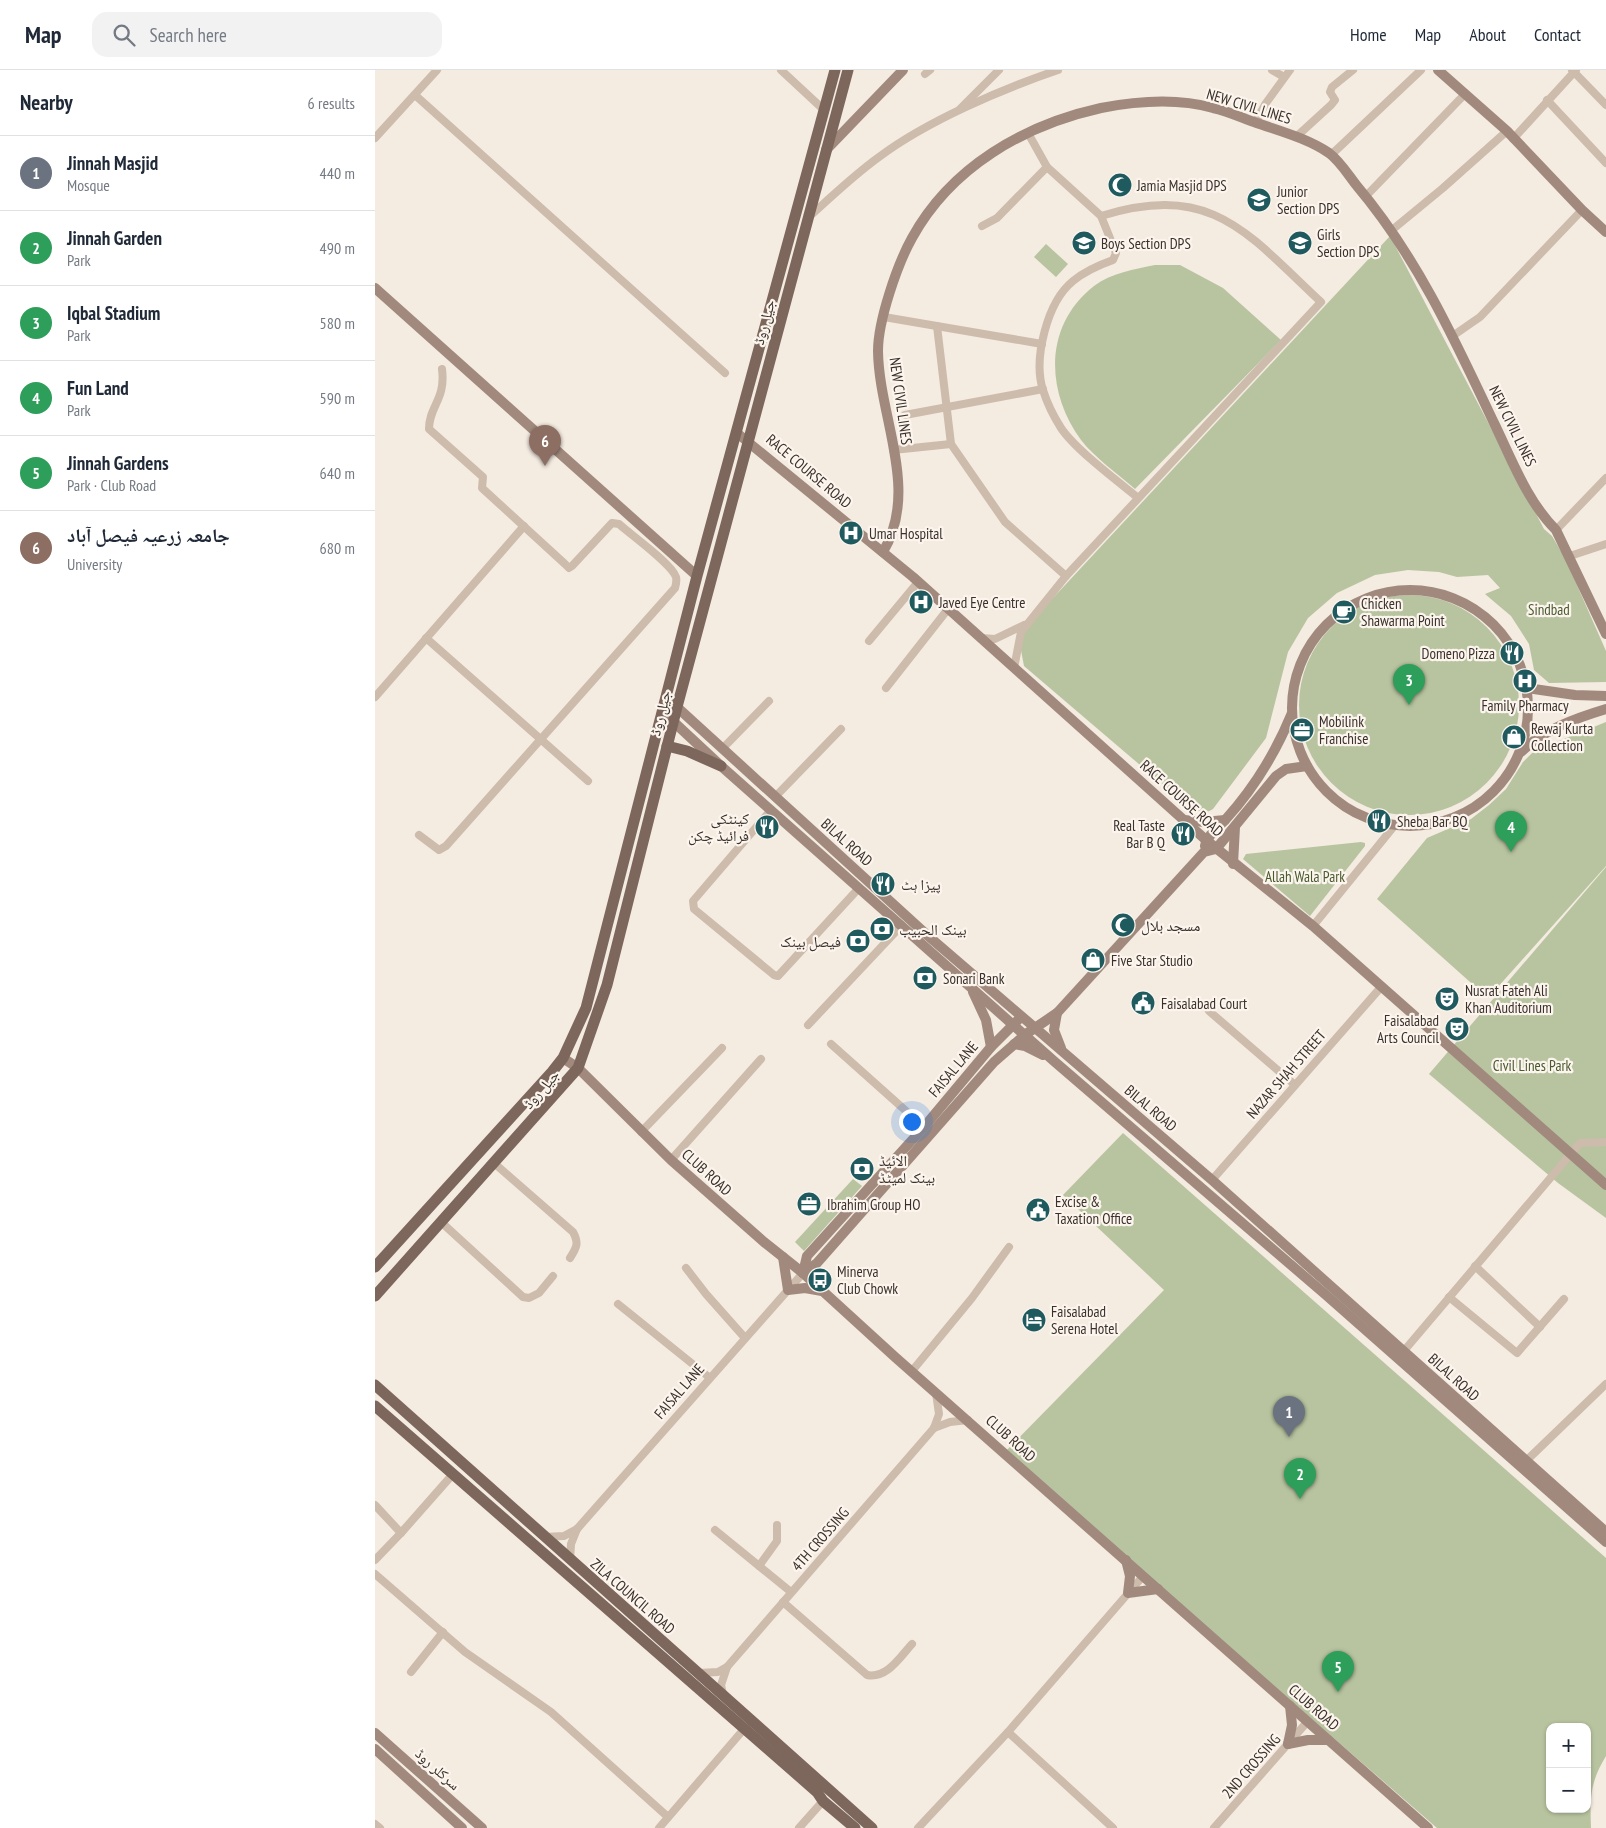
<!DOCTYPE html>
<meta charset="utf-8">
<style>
:root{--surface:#fff;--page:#f2f2f3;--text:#1f2937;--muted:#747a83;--line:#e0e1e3;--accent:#ea580c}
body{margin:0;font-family:"PT Sans Narrow","Noto Naskh Arabic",sans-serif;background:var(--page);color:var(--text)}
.controls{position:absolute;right:15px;bottom:15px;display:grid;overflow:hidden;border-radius:10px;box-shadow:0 1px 4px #0004}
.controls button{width:45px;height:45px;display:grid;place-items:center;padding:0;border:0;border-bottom:1px solid var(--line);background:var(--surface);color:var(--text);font:25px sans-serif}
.you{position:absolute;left:536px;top:1051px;width:18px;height:18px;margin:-12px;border:4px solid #fff;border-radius:50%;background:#1a73e8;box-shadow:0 0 0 8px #1a73e833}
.badge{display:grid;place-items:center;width:32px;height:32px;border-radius:50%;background:var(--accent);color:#fff;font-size:16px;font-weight:700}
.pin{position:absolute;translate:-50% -41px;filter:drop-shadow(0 1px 2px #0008)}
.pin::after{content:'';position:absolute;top:26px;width:18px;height:15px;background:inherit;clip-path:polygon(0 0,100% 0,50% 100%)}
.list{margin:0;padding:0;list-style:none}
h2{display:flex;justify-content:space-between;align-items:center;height:65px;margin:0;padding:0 20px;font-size:21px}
h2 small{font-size:16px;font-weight:400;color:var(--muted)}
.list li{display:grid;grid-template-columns:32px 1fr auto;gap:15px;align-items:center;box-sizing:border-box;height:75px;padding:0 20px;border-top:1px solid var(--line)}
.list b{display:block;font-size:19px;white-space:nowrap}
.list p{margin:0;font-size:16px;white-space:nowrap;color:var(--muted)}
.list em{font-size:16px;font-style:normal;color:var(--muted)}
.icon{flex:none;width:28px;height:28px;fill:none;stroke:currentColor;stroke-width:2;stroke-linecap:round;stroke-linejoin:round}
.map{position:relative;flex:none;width:1231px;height:1758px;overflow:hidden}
header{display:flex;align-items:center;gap:30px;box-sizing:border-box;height:70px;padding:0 25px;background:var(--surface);border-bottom:1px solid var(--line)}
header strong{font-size:24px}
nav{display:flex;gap:28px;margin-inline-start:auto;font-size:18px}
.search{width:350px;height:45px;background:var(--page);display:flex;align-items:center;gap:12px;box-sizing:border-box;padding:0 18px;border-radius:15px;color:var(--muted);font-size:19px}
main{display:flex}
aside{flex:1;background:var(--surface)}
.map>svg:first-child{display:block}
.green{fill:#b8c4a0;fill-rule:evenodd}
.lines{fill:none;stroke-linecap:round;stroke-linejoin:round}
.street{stroke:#cdbbac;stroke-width:8}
.secondary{stroke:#a18a7d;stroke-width:10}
.primary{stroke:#7d675c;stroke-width:11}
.labels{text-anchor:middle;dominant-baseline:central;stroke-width:4.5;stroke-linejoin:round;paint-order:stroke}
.street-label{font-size:15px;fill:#3b302b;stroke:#fbf5ee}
.poi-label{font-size:15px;fill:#3b302b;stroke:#fbf5ee;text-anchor:start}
.park-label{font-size:15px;fill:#4a5a2e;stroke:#fbf5ee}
</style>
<header>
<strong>Map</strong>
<div class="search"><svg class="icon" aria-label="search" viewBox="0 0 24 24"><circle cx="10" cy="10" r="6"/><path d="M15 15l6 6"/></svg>Search here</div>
<nav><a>Home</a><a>Map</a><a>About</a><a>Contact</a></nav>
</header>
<main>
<aside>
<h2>Nearby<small>6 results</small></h2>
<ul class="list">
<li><span class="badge" style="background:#6b7280">1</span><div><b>Jinnah Masjid</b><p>Mosque</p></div><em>440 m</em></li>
<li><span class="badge" style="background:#2e9e5b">2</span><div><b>Jinnah Garden</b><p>Park</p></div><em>490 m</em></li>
<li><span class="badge" style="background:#2e9e5b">3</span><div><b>Iqbal Stadium</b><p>Park</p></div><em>580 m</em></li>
<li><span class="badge" style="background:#2e9e5b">4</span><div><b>Fun Land</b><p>Park</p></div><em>590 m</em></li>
<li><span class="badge" style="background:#2e9e5b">5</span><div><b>Jinnah Gardens</b><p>Park · Club Road</p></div><em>640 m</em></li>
<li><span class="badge" style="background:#8d6e63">6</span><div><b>جامعہ زرعیہ فیصل آباد</b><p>University</p></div><em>680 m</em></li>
</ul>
</aside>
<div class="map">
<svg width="1231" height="1758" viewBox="0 0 1231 1758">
<rect width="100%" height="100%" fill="#f4ebe1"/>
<g class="green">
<path d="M 1015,166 L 1169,459 L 1177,466 L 1190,488 L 1231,581 L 1231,612 L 1174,613 L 1159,600 L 1154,574 L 1136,546 L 1110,524 L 1125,518 L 1113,505 L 1082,507 L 1064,502 L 1033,500 L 1000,505 L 962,523 L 933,548 L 913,582 L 891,668 L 838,739 C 827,747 816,737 806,730 L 649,596 L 645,575 L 651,557 Z"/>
<polygon points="671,174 693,194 681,207 659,187"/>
<path d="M 780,195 L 805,195 L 848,218 L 906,270 L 760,419 C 744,405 719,387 706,370 C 670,321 669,255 719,216 C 736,203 760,199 780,195 Z"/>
<circle cx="1034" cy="635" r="110"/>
<polygon points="1231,652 1231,796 1113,928 1002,829 1052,768 1096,749 1114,735 1131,719 1148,692 1159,681"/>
<polygon points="986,772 990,773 990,776 935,846 868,789 871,784"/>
<polygon points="1231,797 1231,1148 1183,1113 1054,1004"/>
<path d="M 748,1063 L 1231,1488 L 1231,1686 C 1215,1712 1215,1728 1216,1758 L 1062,1758 L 630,1382 L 789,1220 L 688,1125 ZM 1175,1657 L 1212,1657 L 1212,1739 L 1175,1739 Z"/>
<polygon points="478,1109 487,1116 429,1181 420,1172"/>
</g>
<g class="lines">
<g class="street">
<polyline points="406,0 449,40"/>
<polyline points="897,0 909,7"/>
<polyline points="1197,0 1231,35"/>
<polyline points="550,4 555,0"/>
<polyline points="40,25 350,303"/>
<polyline points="1172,30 1231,93"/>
<polyline points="585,39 624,0"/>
<polyline points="880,53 891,33 915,0"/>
<path d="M 653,63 L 672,97 L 726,146 L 741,183 L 738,190 C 724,195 710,201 698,211 C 672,232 658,289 668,320 C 672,333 679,347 686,358 C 700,379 741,410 762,427"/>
<polyline points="921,67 956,35 960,30 955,22 957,17 978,0"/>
<polyline points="0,68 62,0"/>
<polyline points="1138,69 1201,0"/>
<polyline points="956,85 1046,0"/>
<polyline points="991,126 1090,24"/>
<path d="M 434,147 C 457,126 479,105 504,87 C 552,51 627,19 683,0"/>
<polyline points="607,156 622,148 672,97"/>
<polyline points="1017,160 1068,118 1132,61"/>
<polyline points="509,247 667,274"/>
<polyline points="562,256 576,374"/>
<polyline points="1079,265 1105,247 1207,140"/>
<polyline points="530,345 668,319"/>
<polyline points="518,380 576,374 630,452 691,506"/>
<polyline points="1181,460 1231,408"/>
<polyline points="1195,486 1231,474"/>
<polyline points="51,568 213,711"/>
<polyline points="606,568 620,569 649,555"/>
<polyline points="494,571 543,512"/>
<path d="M 639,598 L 646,562 L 691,506 L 946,232 C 871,162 837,112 726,146"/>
<polyline points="511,618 573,539"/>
<polyline points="0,627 149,456"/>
<polyline points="347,679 394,631"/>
<polyline points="400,727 466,659"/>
<polyline points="396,740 318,831 319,839 399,905 403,906 484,818"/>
<path d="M 44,765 L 64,780 L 71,776 L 300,518 C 301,514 302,511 301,507 C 296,493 256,465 244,454 L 237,453 L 197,496 L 194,498 L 190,494 L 107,418 L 108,407 L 54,359 C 54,336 71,330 67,299"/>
<polyline points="938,856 1020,755"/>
<polyline points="834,941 920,1015"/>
<polyline points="433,955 527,855"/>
<polyline points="456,974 549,1057"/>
<polyline points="266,1062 347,978"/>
<polyline points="296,1090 386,989"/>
<path d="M 119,1093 L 198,1162 C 204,1173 202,1177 195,1188"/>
<polyline points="837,1110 1007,916"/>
<polyline points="66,1152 148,1227 154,1228 164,1223 178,1206"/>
<polyline points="1100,1196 1165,1257"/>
<polyline points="311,1198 331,1224 370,1268"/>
<polyline points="1074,1227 1142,1283 1189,1229"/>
<polyline points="243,1234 335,1308"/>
<polyline points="1028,1282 1205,1073 1231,1072"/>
<polyline points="537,1301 597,1228 634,1177"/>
<polyline points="559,1358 575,1352 593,1350"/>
<polyline points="1151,1391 1231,1314"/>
<polyline points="0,1435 26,1463 0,1490"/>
<polyline points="340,1460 416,1522"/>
<polyline points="26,1463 78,1404"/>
<polyline points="170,1467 189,1466 202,1459 428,1203"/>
<polyline points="195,1490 196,1474 202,1459"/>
<polyline points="384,1496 402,1471 402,1455"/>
<polyline points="0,1504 90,1582 176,1642 293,1747"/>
<path d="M 408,1532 L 492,1605 C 512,1609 525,1587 537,1574"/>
<polyline points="36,1602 68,1562"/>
<polyline points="324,1603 343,1602 352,1597"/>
<polyline points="348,1624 346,1615 352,1597 559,1358 564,1344 561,1323"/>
<polyline points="633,1662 738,1758"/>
<polyline points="0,1754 5,1758"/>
<polyline points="284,1758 369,1659"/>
<polyline points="424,1758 448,1731"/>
<polyline points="543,1758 633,1662 769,1505"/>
<polyline points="839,1758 933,1651"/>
</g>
<g class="secondary">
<polyline points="1063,0 1132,61 1207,140 1231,162"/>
<polyline points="451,80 528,0"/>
<polyline points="0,218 322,506"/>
<polyline points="362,363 538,507 831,770 938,856 1231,1115"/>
<path d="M 508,482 C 545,420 504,348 503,281 C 503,251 522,195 537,168 C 576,97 649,55 726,38 C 762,31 803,28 838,38 C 852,41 865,47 879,52 C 904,61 932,68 954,83 C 965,91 974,106 982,116 C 1042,187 1080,270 1119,353 C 1137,390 1152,431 1181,460 L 1231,564"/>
<circle cx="1035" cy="638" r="118"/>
<polyline points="1152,618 1200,625 1231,626"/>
<polyline points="292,628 552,865 837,1110 1231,1462"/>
<polyline points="288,642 346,696 680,992 951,1225 1231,1472"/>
<path d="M 1146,682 C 1168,660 1201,648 1231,639"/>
<polyline points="809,750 829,752 850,750"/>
<path d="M 830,776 C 832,765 844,757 851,749 C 879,718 901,682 917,643"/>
<polyline points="858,794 860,757"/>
<polyline points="598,922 611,950 616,977"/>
<polyline points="682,943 679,960 686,978"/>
<polyline points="639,974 650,976 668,985"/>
<polyline points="188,988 203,998 296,1090 389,1172 428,1203 520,1287 1053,1758"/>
<polyline points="408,1187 413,1220 430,1218 447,1221"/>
<polyline points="428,1203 442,1193 619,992 651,964 682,943 829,782 841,779 901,706 911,699 932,696"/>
<polyline points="428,1203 432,1186 549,1057 616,977 643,950"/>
<polyline points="751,1490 755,1506 753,1523 783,1519"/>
<polyline points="0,1663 107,1758"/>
<polyline points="913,1674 933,1670 953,1670"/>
<polyline points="913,1674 917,1655 915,1636"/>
<polyline points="0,1679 87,1758"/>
</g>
<g class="primary">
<polyline points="292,676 312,681 346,696"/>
<polyline points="0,1197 177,1002 188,988 211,938 322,506 460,0"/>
<polyline points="0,1226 203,998 232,915 302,637 473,0"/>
<polyline points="0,1315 497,1758"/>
<polyline points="0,1336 442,1722 448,1731 480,1758"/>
</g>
</g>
<defs>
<symbol id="mosque-disc" viewBox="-11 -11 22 22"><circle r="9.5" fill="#1f5a5e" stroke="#fbf5ee"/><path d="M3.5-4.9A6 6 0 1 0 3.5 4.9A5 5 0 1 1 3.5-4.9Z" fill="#fff"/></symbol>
<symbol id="school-disc" viewBox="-11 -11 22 22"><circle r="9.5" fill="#1f5a5e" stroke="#fbf5ee"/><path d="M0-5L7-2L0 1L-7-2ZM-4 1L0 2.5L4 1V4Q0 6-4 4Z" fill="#fff"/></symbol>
<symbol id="hospital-disc" viewBox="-11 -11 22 22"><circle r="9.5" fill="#1f5a5e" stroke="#fbf5ee"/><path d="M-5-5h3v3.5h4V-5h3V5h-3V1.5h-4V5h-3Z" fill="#fff"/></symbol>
<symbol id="cafe-disc" viewBox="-11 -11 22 22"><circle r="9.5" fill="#1f5a5e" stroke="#fbf5ee"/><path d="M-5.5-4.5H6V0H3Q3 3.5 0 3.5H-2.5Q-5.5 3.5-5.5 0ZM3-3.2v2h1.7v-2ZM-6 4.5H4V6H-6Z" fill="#fff"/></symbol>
<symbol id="restaurant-disc" viewBox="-11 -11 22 22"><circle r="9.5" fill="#1f5a5e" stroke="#fbf5ee"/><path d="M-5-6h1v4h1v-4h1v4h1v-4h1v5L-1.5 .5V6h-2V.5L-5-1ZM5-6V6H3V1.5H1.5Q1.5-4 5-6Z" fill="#fff"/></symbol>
<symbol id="office-disc" viewBox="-11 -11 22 22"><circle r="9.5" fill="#1f5a5e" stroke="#fbf5ee"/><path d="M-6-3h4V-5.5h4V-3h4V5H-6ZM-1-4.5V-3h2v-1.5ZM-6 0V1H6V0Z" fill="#fff"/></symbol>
<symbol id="shop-disc" viewBox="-11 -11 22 22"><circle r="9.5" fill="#1f5a5e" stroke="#fbf5ee"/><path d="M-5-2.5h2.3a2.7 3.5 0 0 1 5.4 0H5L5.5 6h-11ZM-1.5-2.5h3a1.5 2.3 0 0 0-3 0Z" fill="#fff"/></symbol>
<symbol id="bank-disc" viewBox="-11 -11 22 22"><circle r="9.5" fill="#1f5a5e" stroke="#fbf5ee"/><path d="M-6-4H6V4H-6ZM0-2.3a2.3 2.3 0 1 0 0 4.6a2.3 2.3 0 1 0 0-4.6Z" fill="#fff"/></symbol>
<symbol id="theatre-disc" viewBox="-11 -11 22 22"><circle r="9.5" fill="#1f5a5e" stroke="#fbf5ee"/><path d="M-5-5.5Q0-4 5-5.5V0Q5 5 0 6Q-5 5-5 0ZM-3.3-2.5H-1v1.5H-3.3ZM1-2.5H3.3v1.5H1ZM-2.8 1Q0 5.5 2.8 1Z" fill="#fff"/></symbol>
<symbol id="civic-disc" viewBox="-11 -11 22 22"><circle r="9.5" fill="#1f5a5e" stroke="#fbf5ee"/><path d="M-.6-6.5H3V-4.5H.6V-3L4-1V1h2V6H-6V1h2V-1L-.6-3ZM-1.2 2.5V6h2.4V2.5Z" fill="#fff"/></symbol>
<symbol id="bus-disc" viewBox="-11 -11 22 22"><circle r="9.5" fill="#1f5a5e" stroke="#fbf5ee"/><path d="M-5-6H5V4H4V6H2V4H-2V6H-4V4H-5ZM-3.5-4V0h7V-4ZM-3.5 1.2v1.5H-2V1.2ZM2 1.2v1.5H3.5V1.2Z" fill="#fff"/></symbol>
<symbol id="hotel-disc" viewBox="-11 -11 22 22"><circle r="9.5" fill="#1f5a5e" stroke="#fbf5ee"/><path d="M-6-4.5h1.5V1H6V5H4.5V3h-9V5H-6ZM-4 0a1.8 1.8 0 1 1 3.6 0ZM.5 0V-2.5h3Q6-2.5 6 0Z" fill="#fff"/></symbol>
</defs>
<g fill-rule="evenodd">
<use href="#mosque-disc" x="731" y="101" width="28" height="28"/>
<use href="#school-disc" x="870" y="116" width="28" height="28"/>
<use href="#school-disc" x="695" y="159" width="28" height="28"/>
<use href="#school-disc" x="911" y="159" width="28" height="28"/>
<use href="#hospital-disc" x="462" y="449" width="28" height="28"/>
<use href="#hospital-disc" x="532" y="518" width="28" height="28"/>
<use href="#cafe-disc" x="955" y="528" width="28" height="28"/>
<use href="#restaurant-disc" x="1123" y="569" width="28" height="28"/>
<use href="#hospital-disc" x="1136" y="597" width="28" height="28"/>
<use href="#office-disc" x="913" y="646" width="28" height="28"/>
<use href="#shop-disc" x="1125" y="653" width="28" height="28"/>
<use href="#restaurant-disc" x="990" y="737" width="28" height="28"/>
<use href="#restaurant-disc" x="378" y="743" width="28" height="28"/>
<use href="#restaurant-disc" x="794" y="750" width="28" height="28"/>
<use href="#restaurant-disc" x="494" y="800" width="28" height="28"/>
<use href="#mosque-disc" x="734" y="841" width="28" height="28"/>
<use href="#bank-disc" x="493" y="845" width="28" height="28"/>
<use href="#bank-disc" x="469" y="857" width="28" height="28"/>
<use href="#shop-disc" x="704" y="876" width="28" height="28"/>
<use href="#bank-disc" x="536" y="894" width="28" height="28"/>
<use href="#theatre-disc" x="1058" y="915" width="28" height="28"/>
<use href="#civic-disc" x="754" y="919" width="28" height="28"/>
<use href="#theatre-disc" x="1068" y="945" width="28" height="28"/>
<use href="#bank-disc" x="473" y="1085" width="28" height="28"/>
<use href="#office-disc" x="420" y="1120" width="28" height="28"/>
<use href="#civic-disc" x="649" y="1126" width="28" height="28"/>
<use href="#bus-disc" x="431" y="1196" width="28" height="28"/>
<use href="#hotel-disc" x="645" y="1236" width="28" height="28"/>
</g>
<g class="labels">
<g class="street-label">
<text transform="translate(874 36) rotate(17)">NEW CIVIL LINES</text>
<text transform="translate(389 252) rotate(-75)">جیل روڈ</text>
<text transform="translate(526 331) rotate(82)">NEW CIVIL LINES</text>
<text transform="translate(1138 356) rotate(64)">NEW CIVIL LINES</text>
<text transform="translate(434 401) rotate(40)">RACE COURSE ROAD</text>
<text transform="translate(285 643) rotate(-76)">جیل روڈ</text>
<text transform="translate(807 728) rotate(42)">RACE COURSE ROAD</text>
<text transform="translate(472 772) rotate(42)">BILAL ROAD</text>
<text transform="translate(578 999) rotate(-50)">FAISAL LANE</text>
<text transform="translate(911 1004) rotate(-49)">NAZAR SHAH STREET</text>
<text transform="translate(166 1019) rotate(-49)">جیل روڈ</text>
<text transform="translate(776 1038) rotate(40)">BILAL ROAD</text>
<text transform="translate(332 1102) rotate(42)">CLUB ROAD</text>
<text transform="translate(1079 1307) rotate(42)">BILAL ROAD</text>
<text transform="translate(304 1321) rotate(-49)">FAISAL LANE</text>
<text transform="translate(636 1368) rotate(42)">CLUB ROAD</text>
<text transform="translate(445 1469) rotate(-49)">4TH CROSSING</text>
<text transform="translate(258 1526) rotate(41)">ZILA COUNCIL ROAD</text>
<text transform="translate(939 1637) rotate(41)">CLUB ROAD</text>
<text transform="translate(876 1696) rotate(-49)">2ND CROSSING</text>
<text transform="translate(63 1699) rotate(42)">سرکلر روڈ</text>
</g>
<g class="poi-label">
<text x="762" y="115">Jamia Masjid DPS</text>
<text x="902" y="121">Junior<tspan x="902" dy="17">Section DPS</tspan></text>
<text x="942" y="164">Girls<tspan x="942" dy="17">Section DPS</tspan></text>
<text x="726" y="173">Boys Section DPS</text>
<text x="494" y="463">Umar Hospital</text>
<text x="564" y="532">Javed Eye Centre</text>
<text x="986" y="533">Chicken<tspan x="986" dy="17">Shawarma Point</tspan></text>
<text x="1120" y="583" text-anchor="end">Domeno Pizza</text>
<text x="1150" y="635" text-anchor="middle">Family Pharmacy</text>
<text x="944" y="651">Mobilink<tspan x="944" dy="17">Franchise</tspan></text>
<text x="1156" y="658">Rewaj Kurta<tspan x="1156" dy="17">Collection</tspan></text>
<text x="374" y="748" text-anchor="end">کینٹکی<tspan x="374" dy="17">فرائیڈ چکن</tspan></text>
<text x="1022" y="751">Sheba Bar BQ</text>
<text x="790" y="755" text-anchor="end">Real Taste<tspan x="790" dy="17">Bar B Q</tspan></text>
<text x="526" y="814">پیزا ہٹ</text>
<text x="766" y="855">مسجد بلال</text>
<text x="524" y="859">بينک الحبيب</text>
<text x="466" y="871" text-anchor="end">فیصل بینک</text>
<text x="736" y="890">Five Star Studio</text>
<text x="568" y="908">Sonari Bank</text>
<text x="1090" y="920">Nusrat Fateh Ali<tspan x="1090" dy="17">Khan Auditorium</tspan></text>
<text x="786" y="933">Faisalabad Court</text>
<text x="1064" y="950" text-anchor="end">Faisalabad<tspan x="1064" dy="17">Arts Council</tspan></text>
<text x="504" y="1090">الائیڈ<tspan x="504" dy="17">بینک لمیٹڈ</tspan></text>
<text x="680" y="1131">Excise &amp;<tspan x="680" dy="17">Taxation Office</tspan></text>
<text x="452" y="1134">Ibrahim Group HO</text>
<text x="462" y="1201">Minerva<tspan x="462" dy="17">Club Chowk</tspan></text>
<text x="676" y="1241">Faisalabad<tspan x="676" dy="17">Serena Hotel</tspan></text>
</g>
<g class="park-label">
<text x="1174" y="539">Sindbad</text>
<text x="930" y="806">Allah Wala Park</text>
<text x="1157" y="995">Civil Lines Park</text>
</g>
</g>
</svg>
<div class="controls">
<button>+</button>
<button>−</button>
</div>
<div class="you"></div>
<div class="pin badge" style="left:914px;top:1367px;background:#6b7280">1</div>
<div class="pin badge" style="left:925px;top:1429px;background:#2e9e5b">2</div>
<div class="pin badge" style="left:1034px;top:635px;background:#2e9e5b">3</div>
<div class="pin badge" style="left:1136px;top:782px;background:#2e9e5b">4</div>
<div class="pin badge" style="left:963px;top:1622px;background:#2e9e5b">5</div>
<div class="pin badge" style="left:170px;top:396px;background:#8d6e63">6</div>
</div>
</main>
